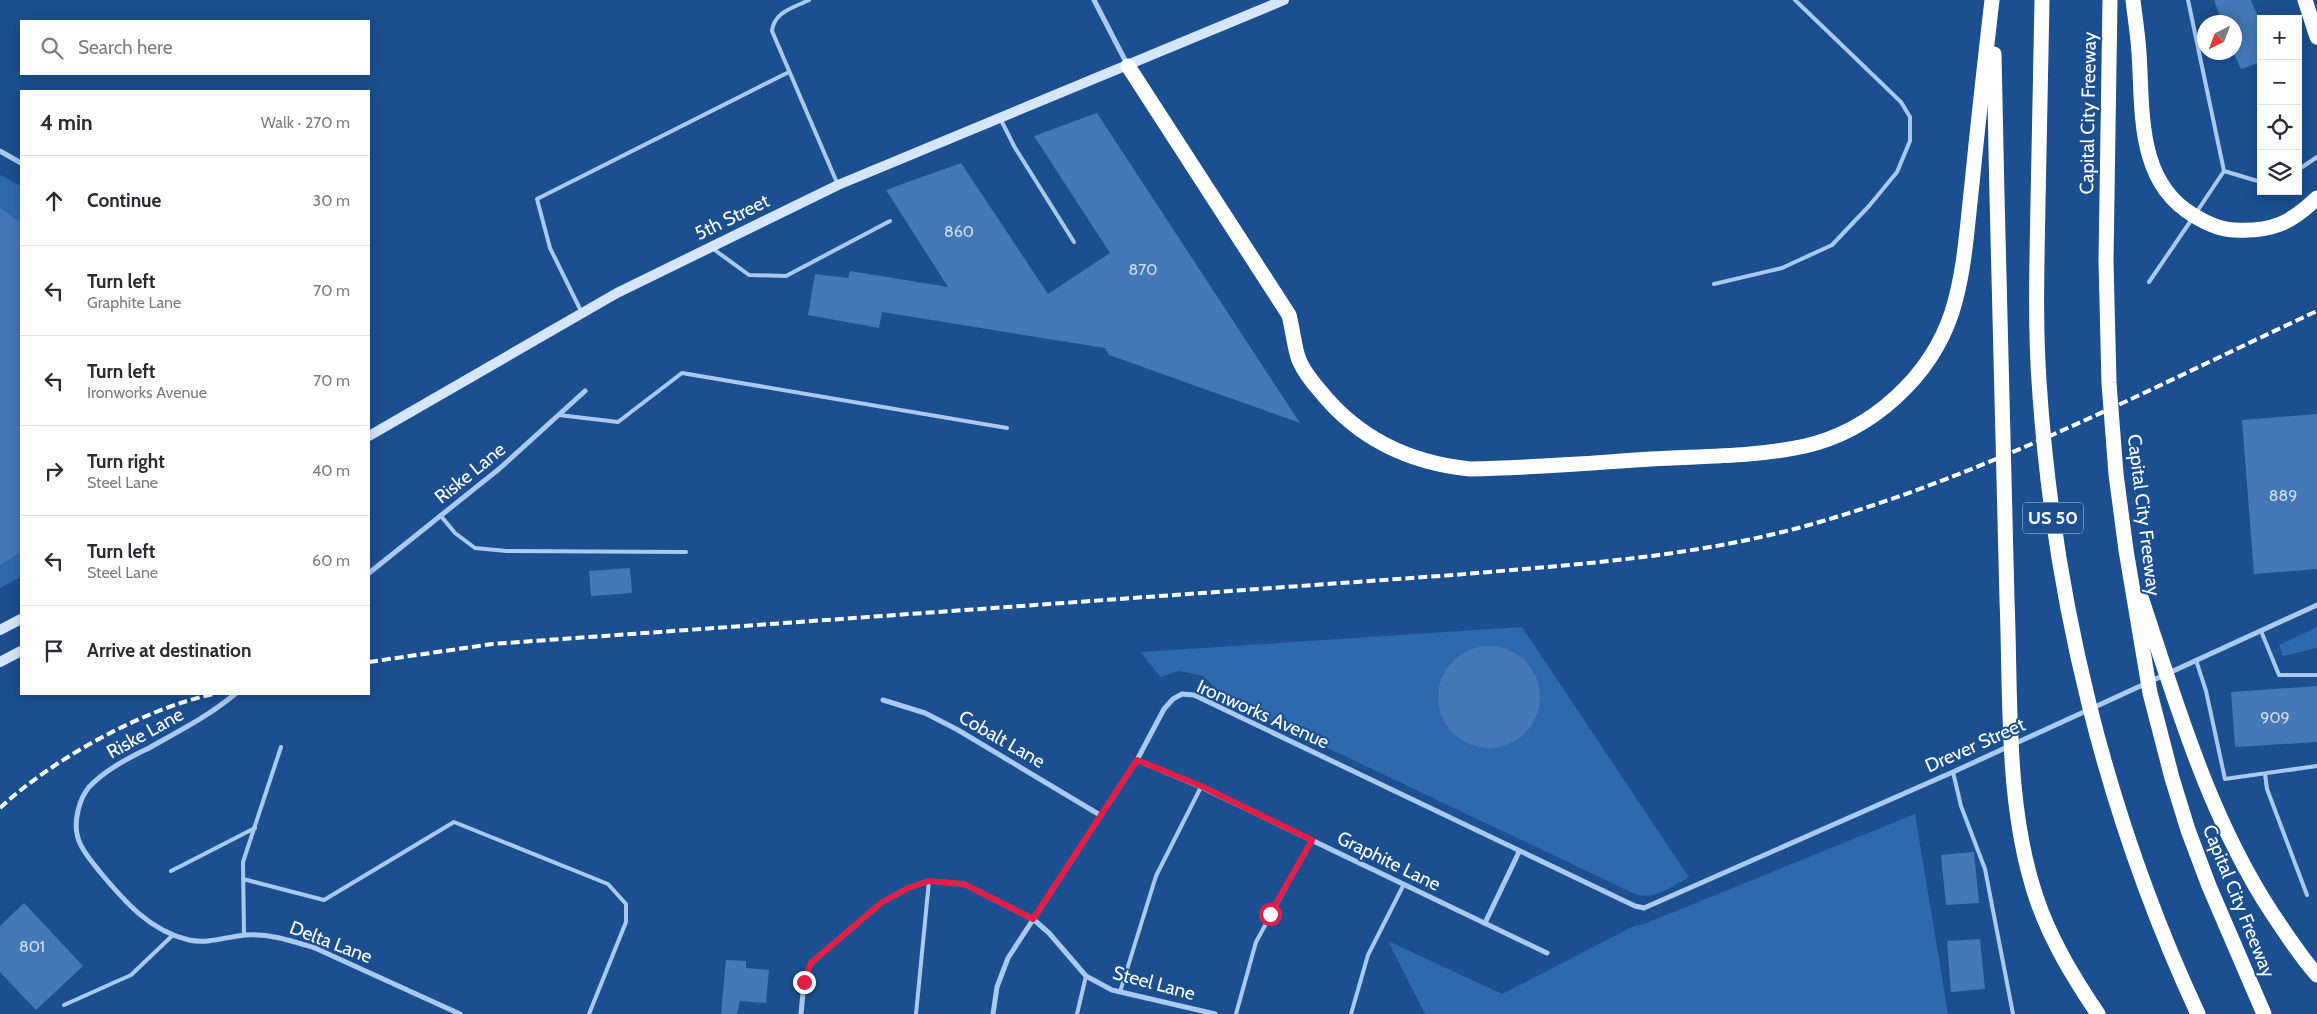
<!DOCTYPE html>
<meta charset="utf-8">
<style>
:root{--surface:#fff;--page:#f2f2f3;--text:#2b2b33;--muted:#7c7c81;--line:#e1e1e2}
body{margin:0;font-family:Cabin,sans-serif;background:var(--page);color:var(--text)}
.controls{position:absolute;right:15px;top:15px;display:grid;overflow:hidden;border-radius:0px;box-shadow:0 2px 12px #0003}
.controls button{width:45px;height:45px;display:grid;place-items:center;padding:0;border:0;border-bottom:1px solid var(--line);background:var(--surface);color:var(--text);font:25px sans-serif}
.compass{position:absolute;left:2197px;top:15px;width:45px;height:45px;border-radius:50%;background:var(--surface);box-shadow:0 2px 12px #0003;rotate:222deg}
.stop{position:absolute;width:15px;height:15px;margin:-11px;border:4px solid #e11d48;border-radius:50%;background:#fff}
.stop.end{background:#e11d48;border-color:#fff;box-shadow:0 1px 5px #0008}
.list{margin:0;padding:0;list-style:none}
h2{display:flex;justify-content:space-between;align-items:center;height:65px;margin:0;padding:0 20px;font-size:21px}
h2 small{font-size:16px;font-weight:400;color:var(--muted)}
.list li{display:grid;grid-template-columns:32px 1fr auto;gap:15px;align-items:center;box-sizing:border-box;height:90px;padding:0 20px;border-top:1px solid var(--line)}
.list b{display:block;font-size:19px;white-space:nowrap}
.list p{margin:0;font-size:16px;white-space:nowrap;color:var(--muted)}
.list em{font-size:16px;font-style:normal;color:var(--muted)}
.icon{flex:none;width:28px;height:28px;fill:none;stroke:currentColor;stroke-width:2;stroke-linecap:round;stroke-linejoin:round}
.map{position:relative;flex:none;width:2317px;height:1014px;overflow:hidden}
.search{position:absolute;background:var(--surface);box-shadow:0 2px 12px #0003;left:20px;top:20px;width:350px;height:55px;display:flex;align-items:center;gap:12px;box-sizing:border-box;padding:0 18px;border-radius:0px;color:var(--muted);font-size:19px}
.panel{position:absolute;background:var(--surface);box-shadow:0 2px 12px #0003;left:20px;top:90px;width:350px;height:605px;border-radius:0px}
.map>svg:first-child{display:block}
.green{fill:#2e69ad}
.building{fill:#4478b7}
.lines{fill:none;stroke-linecap:round;stroke-linejoin:round}
.lane{stroke:#a9c9ee;stroke-width:4}
.street{stroke:#a9c9ee;stroke-width:5}
.secondary{stroke:#d6e6fa;stroke-width:10}
.highway{stroke:#fff;stroke-width:15}
.rail{stroke:#fff;stroke-width:4;stroke-dasharray:9 4;stroke-linecap:butt}
.route{stroke:#e11d48;stroke-width:6}
.labels{text-anchor:middle;dominant-baseline:central;stroke-width:4;stroke-linejoin:round;paint-order:stroke}
.number-label{font-size:16px;fill:#d0dded}
.shield{fill:#1b4f8f;stroke:#bbcadd;stroke-width:1}
.shield-label{font-size:18px;font-weight:bold;fill:#fff}
.street-label{font-size:19px;fill:#fff;stroke:#1b4f8f}
</style>
<div class="map">
<svg width="2317" height="1014" viewBox="0 0 2317 1014">
<rect width="100%" height="100%" fill="#1b4f8f"/>
<g class="green">
<polygon points="0,175 21,186 21,577 0,588"/>
<path d="M 1522,627 L 1689,877 C 1672,886 1654,901 1635,894 L 1231,702 L 1203,676 L 1179,671 L 1160,677 L 1141,652 Z"/>
<polygon points="2317,627 2317,648 2283,656 2279,645"/>
<polygon points="1915,814 1948,1014 1425,1014 1388,941 1502,994 1634,926 1644,924"/>
</g>
<g class="building">
<polygon points="2214,0 2251,0 2261,25 2261,62 2241,69 2234,54 2234,22 2222,22"/>
<polygon points="1097,113 1300,423 1109,355 1105,348 882,312 879,328 808,315 815,274 848,278 850,271 948,287 886,190 961,163 1048,294 1110,253 1034,136"/>
<polygon points="0,208 21,223 21,552 0,565"/>
<polygon points="2317,414 2317,569 2254,574 2242,420"/>
<polygon points="630,568 632,593 591,596 589,571"/>
<circle cx="1489" cy="697" r="51"/>
<polygon points="2317,686 2317,742 2235,747 2231,692"/>
<polygon points="1974,852 1979,903 1946,905 1941,855"/>
<polygon points="24,903 83,966 36,1010 0,972 0,926"/>
<polygon points="1980,939 1985,989 1951,992 1947,941"/>
<polygon points="726,960 746,961 746,968 769,970 766,1003 740,1001 737,1014 721,1014"/>
</g>
<g class="lines">
<g class="lane">
<path d="M 809,0 C 793,8 774,12 772,31 L 838,185"/>
<polyline points="2188,0 2224,171 2261,182"/>
<polyline points="1000,118 1014,146 1074,242"/>
<polyline points="2298,170 2317,157"/>
<polyline points="2196,213 2224,171"/>
<polyline points="712,248 749,275 786,276 890,221"/>
<polyline points="2149,282 2192,219"/>
<polyline points="1714,284 1782,268 1832,245 1869,206 1897,172 1910,141 1910,117 1901,102 1795,0"/>
<polyline points="582,313 550,248 537,199 789,72"/>
<polyline points="559,415 618,422 682,373 1007,428"/>
<polyline points="441,516 455,533 475,548 506,551 686,552"/>
<polyline points="2261,631 2279,675 2317,675"/>
<polyline points="2196,660 2206,691 2225,779 2317,766"/>
<polyline points="1953,772 1961,806 1985,869 2013,1014"/>
<polyline points="2265,774 2267,789 2307,895"/>
<polyline points="171,871 255,828"/>
<polyline points="243,879 324,900 454,822 608,884 626,904 626,922 589,1014"/>
<polyline points="244,935 243,862 281,747"/>
<polyline points="1120,992 1156,876 1201,787"/>
<polyline points="64,1005 131,975 173,935"/>
<polyline points="916,1014 929,881"/>
<polyline points="1077,1014 1086,976"/>
<polyline points="1236,1014 1256,942 1312,840"/>
<polyline points="1351,1014 1368,955 1404,884"/>
</g>
<g class="street">
<polyline points="1094,0 1127,64"/>
<polyline points="0,151 21,163"/>
<polyline points="369,573 499,469 585,391"/>
<path d="M 235,694 C 209,716 179,731 149,748 C 127,759 106,769 89,787 C 79,799 73,823 78,838 C 81,850 93,863 100,872 C 125,902 150,931 189,940 C 208,944 226,937 245,935 C 269,933 292,941 315,948 L 460,1014"/>
<polyline points="883,700 925,713 958,730 1100,815"/>
<polyline points="1137,760 1201,787 1547,953"/>
<polyline points="1485,923 1519,852"/>
<polyline points="801,1014 804,982 811,963 881,903 908,888 929,881 964,884 1033,919 1049,933 1086,976 1112,990 1215,1014"/>
<polyline points="993,1014 997,987 1008,958 1137,760 1164,709 1173,699 1182,694 1194,695 1635,906 1644,908 1953,772 2317,605"/>
</g>
<g class="secondary">
<polyline points="369,436 617,293 838,185 1284,0"/>
<polyline points="0,630 21,619"/>
<polyline points="0,662 21,651"/>
</g>
<g class="highway">
<path d="M 2042,0 C 2041,68 2039,136 2038,203 C 2037,262 2035,322 2039,381 C 2053,599 2106,816 2198,1014"/>
<polyline points="2110,0 2106,261 2109,383 2116,474 2126,550 2150,693 2172,778 2188,830 2209,886 2264,1014"/>
<path d="M 2133,0 C 2135,18 2138,35 2139,53 C 2143,110 2136,181 2193,215 C 2206,223 2220,230 2235,230 C 2272,232 2291,223 2317,198"/>
<polyline points="2305,0 2317,37"/>
<path d="M 1994,54 C 1998,236 2001,418 2007,600 C 2011,696 2005,805 2036,897 C 2050,939 2073,977 2098,1014"/>
<path d="M 1128,66 L 1289,315 C 1293,330 1294,347 1299,360 C 1304,372 1313,383 1321,392 C 1359,439 1411,463 1470,469 C 1530,468 1590,463 1651,459 C 1701,456 1755,457 1805,446 C 1871,431 1931,377 1952,312 C 1965,271 1967,227 1972,184 C 1978,123 1985,61 1992,0"/>
<path d="M 2141,597 C 2177,705 2209,817 2272,913 C 2286,934 2300,956 2317,975"/>
</g>
<g class="rail">
<path d="M 369,662 L 492,644 L 1453,575 C 1569,565 1685,558 1798,528 C 1979,479 2147,390 2317,311"/>
<path d="M 0,808 C 51,760 145,708 214,694"/>
</g>
</g>
<g class="lines">
<polyline class="route" points="804,982 811,963 881,903 908,888 929,881 964,884 1033,919 1137,760 1201,786 1312,840 1270,914"/>
</g>
<g class="labels">
<g class="number-label">
<text x="959" y="231">860</text>
<text x="1143" y="269">870</text>
<text x="2283" y="495">889</text>
<text x="2275" y="717">909</text>
<text x="32" y="946">801</text>
</g>
<rect class="shield" x="2023" y="502.5" width="60" height="31" rx="4"/>
<g class="shield-label">
<text x="2053" y="518">US 50</text>
</g>
<g class="street-label">
<text transform="translate(2088 113) rotate(-89)">Capital City Freeway</text>
<text transform="translate(732 217) rotate(-26)">5th Street</text>
<text transform="translate(470 473) rotate(-39)">Riske Lane</text>
<text transform="translate(2144 515) rotate(83)">Capital City Freeway</text>
<text transform="translate(1263 714) rotate(24)">Ironworks Avenue</text>
<text transform="translate(145 733) rotate(-29)">Riske Lane</text>
<text transform="translate(1002 739) rotate(30)">Cobalt Lane</text>
<text transform="translate(1975 745) rotate(-24)">Drever Street</text>
<text transform="translate(1389 861) rotate(26)">Graphite Lane</text>
<text transform="translate(2239 901) rotate(68)">Capital City Freeway</text>
<text transform="translate(331 942) rotate(21)">Delta Lane</text>
<text transform="translate(1154 983) rotate(15)">Steel Lane</text>
</g>
</g>
</svg>
<div class="controls">
<button>+</button>
<button>−</button>
<button><svg class="icon" aria-label="locate" viewBox="0 0 24 24"><circle cx="12" cy="12" r="6"/><path d="M12 2v4M12 18v4M2 12h4M18 12h4"/></svg></button>
<button><svg class="icon" aria-label="layers" viewBox="0 0 24 24"><path d="M12 4l9 5-9 5-9-5zM3 14l9 5 9-5"/></svg></button>
</div>
<svg class="compass" viewBox="-18 -18 36 36"><path d="M0-13l5 13h-10z" fill="#e53935"/><path d="M0 13l5-13h-10z" fill="#7c7c81"/></svg>
<div class="stop" style="left:1270px;top:914px"></div>
<div class="stop end" style="left:804px;top:982px"></div>
<div class="search"><svg class="icon" aria-label="search" viewBox="0 0 24 24"><circle cx="10" cy="10" r="6"/><path d="M15 15l6 6"/></svg>Search here</div>
<section class="panel">
<h2>4 min<small>Walk · 270 m</small></h2>
<ul class="list">
<li><svg class="icon" aria-label="ahead" viewBox="0 0 24 24"><path d="M12 20V5M6 11l6-6 6 6"/></svg><div><b>Continue</b></div><em>30 m</em></li>
<li><svg class="icon" aria-label="left" viewBox="0 0 24 24"><path d="M17 20v-9H6M10 6l-5 5 5 5"/></svg><div><b>Turn left</b><p>Graphite Lane</p></div><em>70 m</em></li>
<li><svg class="icon" aria-label="left" viewBox="0 0 24 24"><path d="M17 20v-9H6M10 6l-5 5 5 5"/></svg><div><b>Turn left</b><p>Ironworks Avenue</p></div><em>70 m</em></li>
<li><svg class="icon" aria-label="right" viewBox="0 0 24 24"><path d="M7 20v-9h11M14 6l5 5-5 5"/></svg><div><b>Turn right</b><p>Steel Lane</p></div><em>40 m</em></li>
<li><svg class="icon" aria-label="left" viewBox="0 0 24 24"><path d="M17 20v-9H6M10 6l-5 5 5 5"/></svg><div><b>Turn left</b><p>Steel Lane</p></div><em>60 m</em></li>
<li><svg class="icon" aria-label="arrive" viewBox="0 0 24 24"><path d="M6 21V4h12l-3 4 3 4H6"/></svg><div><b>Arrive at destination</b></div></li>
</ul>
</section>
</div>
